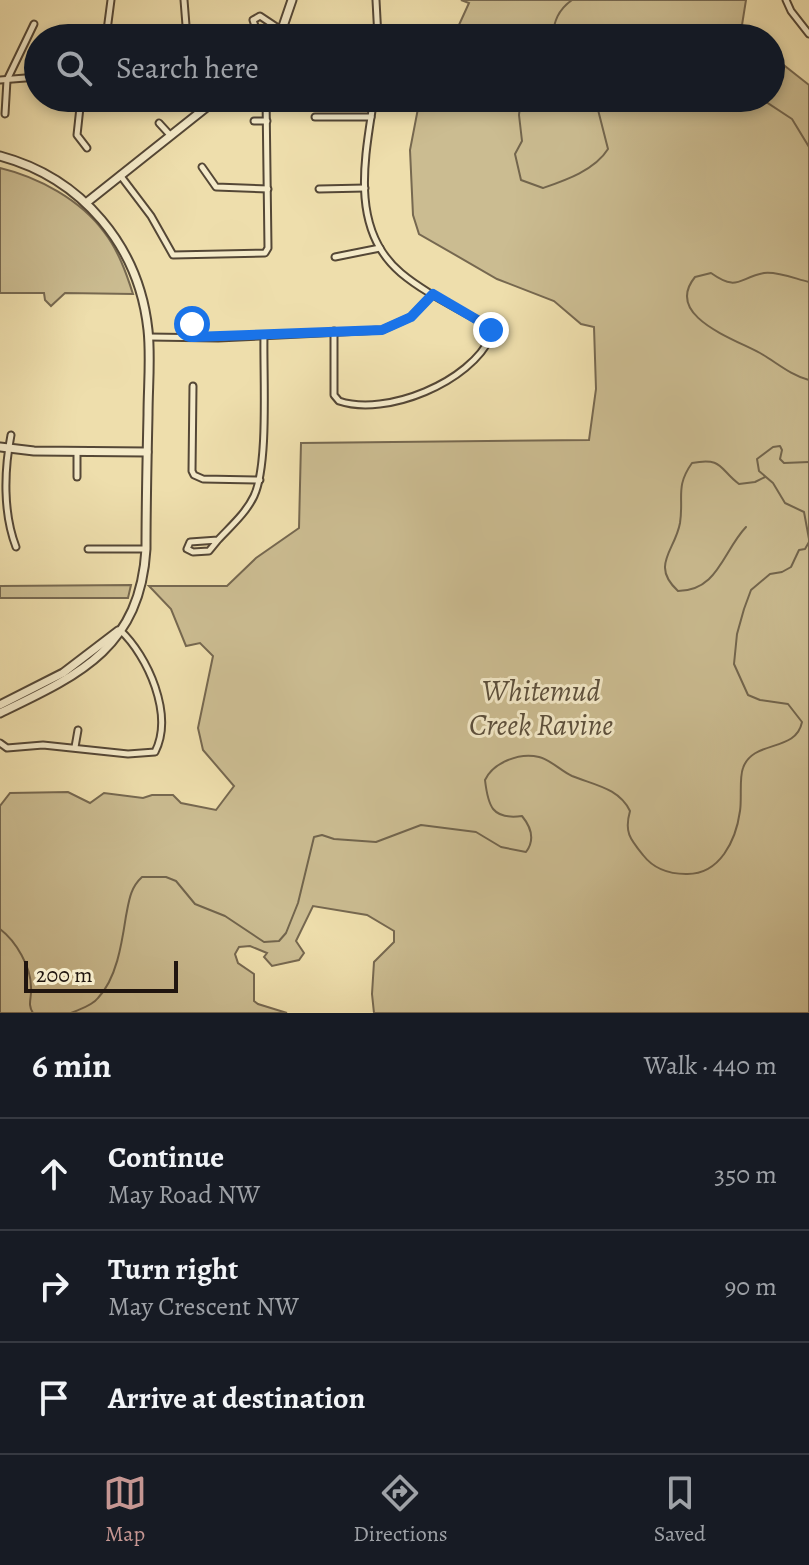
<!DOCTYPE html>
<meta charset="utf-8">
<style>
:root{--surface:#171b24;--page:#20242c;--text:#f1f3f6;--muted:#9ea1a6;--line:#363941;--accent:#c59692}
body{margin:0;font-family:Alegreya,serif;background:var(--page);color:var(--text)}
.scale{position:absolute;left:24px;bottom:20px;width:154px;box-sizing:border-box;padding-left:8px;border:4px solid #20150f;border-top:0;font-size:22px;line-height:28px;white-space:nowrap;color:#20150f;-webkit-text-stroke:6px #f4eac9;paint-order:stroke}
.stop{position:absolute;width:24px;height:24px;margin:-18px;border:6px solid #1a73e8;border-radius:50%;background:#fff}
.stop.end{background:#1a73e8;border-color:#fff;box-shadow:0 2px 8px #0008}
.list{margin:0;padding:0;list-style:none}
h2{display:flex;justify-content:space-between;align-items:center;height:104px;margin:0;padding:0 32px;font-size:34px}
h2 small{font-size:26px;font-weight:400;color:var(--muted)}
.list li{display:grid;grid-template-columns:52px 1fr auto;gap:24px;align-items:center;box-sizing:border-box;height:112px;padding:0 32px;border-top:2px solid var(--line)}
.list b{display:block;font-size:30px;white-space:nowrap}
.list p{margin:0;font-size:26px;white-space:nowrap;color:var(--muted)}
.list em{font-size:26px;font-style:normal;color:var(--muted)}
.icon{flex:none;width:44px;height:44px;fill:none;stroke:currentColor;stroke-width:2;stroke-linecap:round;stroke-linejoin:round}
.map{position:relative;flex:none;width:809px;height:1013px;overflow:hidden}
.search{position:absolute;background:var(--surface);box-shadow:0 4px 12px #0003;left:24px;right:24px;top:24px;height:88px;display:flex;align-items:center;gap:20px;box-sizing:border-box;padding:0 28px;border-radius:44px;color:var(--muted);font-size:30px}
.sheet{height:440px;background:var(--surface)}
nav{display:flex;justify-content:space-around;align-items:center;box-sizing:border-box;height:112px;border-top:2px solid var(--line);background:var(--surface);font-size:22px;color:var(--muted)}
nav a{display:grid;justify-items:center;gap:4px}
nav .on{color:var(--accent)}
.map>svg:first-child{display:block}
.green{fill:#cbbc91;stroke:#766850;stroke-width:2}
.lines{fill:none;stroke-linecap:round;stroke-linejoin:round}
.stream{stroke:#72654d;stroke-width:2}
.minor-casing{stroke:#544736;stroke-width:9}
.tertiary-casing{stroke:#544736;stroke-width:11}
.minor{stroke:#f4eac9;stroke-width:5}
.tertiary{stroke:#f4eac9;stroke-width:7}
.route{stroke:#1a73e8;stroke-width:10}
.labels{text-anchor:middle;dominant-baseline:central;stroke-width:6;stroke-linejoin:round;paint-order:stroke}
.park-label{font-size:30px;font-style:italic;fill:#5c4f3c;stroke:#f4eac9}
</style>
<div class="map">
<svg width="809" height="1013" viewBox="0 0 809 1013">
<rect width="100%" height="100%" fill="#eedeac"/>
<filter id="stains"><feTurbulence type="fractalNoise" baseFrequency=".0025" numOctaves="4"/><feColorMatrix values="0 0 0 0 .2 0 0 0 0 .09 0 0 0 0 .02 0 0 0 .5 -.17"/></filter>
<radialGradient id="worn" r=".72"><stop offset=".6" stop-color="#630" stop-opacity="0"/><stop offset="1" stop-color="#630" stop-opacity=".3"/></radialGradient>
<g class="green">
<polygon points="461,0 746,0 742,25 751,38 453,38 469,3"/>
<polygon points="771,55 809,85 809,1013 374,1013 372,994 374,962 394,942 394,931 367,915 313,906 296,941 304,953 299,960 272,966 264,957 267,953 250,946 239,947 235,954 238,963 254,974 254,1001 258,1004 287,1013 0,1013 0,806 10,793 68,792 90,803 104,793 143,798 152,795 173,795 181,803 216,810 234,786 203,750 198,728 213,656 200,643 186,646 171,609 149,586 227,586 256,558 299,528 301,443 589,440 596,389 594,327 581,324 554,301 497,279 419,234 413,215 410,150 420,98 771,98"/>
<path d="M 0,168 C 38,177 81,200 104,232 C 118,250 126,272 133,294 L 65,293 L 51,306 L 45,300 L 44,293 L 0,293 Z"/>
<polygon points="131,585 128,598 0,598 0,586"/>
</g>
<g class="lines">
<g class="stream">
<path d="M 552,38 C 554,21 558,10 572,0"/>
<path d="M 521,98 L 519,115 L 522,141 L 515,154 L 521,180 L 543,188 C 566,180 595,170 608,149 L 595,98"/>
<polyline points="760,98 792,119 809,147"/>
<path d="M 809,282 C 796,279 777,271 764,273 C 738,278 738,292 711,273 L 695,277 C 663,316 735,339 760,353 C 776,362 790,375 809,380"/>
<polyline points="809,462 784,463 780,459 782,450 780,446 773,447 757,459 759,471 773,483 785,503 804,512 809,539"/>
<path d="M 746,527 C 723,551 718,591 678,591 C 650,565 675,551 680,523 C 684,497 675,487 692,463 C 723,457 719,469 739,484 L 755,482 L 765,477"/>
<path d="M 0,929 C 16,941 31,967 31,987 C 32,998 27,1004 33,1013"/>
<path d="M 71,1013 C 80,1009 92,1006 98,998 C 117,978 122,942 126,916 C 129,901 130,888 142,877 L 166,877 L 176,881 L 195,904 L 225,916 L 264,942 L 279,941 L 286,933 L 298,903 L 314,837 L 322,835 L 334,839 L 376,842 L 421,825 L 476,832 L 501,847 L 526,852 C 535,840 531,827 522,816 C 492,820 488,806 485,780 C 493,763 519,752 539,757 C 551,760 561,771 572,776 C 594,785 619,788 630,811 C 624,832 630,839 643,855 C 653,868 669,874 686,874 C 720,875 736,840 740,811 C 742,799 739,778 743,768 C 753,739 796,753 802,722 L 788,704 L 760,700 L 748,695 L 734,664 L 737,634 L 744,609 L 751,590 L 770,574 L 782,572 L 791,567 L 799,550 L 805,549 L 809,542"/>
</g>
<defs>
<g id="minor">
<polyline points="184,0 187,38"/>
<polyline points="376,0 378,38"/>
<polyline points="786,0 791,11 809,34"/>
<polyline points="106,38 111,0"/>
<polyline points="274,38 256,29 253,20 260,16 281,30"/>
<polyline points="0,80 38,77"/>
<polyline points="81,98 77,135 87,148"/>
<polyline points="5,114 7,80 34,24"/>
<polyline points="315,117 371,117"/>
<polyline points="254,121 267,121"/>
<polyline points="159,123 170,135"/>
<polyline points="202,167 216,187 268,189"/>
<polyline points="120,175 151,216 173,255 265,253 268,248 266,98"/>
<polyline points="319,189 365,188"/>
<polyline points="335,257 380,248"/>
<polyline points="192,324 192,337"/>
<path d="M 334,331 L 334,395 L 339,401 C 386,417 471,382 491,336 L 486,325 C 458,308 426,294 401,273 C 349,229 365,157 374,98"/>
<polyline points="149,337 218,338 382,330 411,317 433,294"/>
<polyline points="193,386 192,471 194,475 203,479 260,480"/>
<path d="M 11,435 C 4,471 3,513 16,547"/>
<polyline points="77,477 77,451"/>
<path d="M 218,540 L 209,551 L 193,552 L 187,549 L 190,542 L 218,540 C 231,526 246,513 254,496 C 269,464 263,374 264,335"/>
<polyline points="88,549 146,549"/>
<path d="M 0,743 L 7,748 L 43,745 L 128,754 L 155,752 C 174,715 148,656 120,630"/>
<polyline points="75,747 78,730"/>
</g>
<g id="tertiary">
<polyline points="279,38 292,0"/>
<path d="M 0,156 C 82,178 139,246 148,330 C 151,358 148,387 148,415 C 147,460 146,504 146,549 C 140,648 79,675 0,713"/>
<polyline points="86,203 218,98"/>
<polyline points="0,447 34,451 147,452"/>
<polyline points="0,705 63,673 118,631"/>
</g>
</defs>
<use href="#minor" class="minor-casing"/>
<use href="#tertiary" class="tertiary-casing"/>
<use href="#minor" class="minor"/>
<use href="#tertiary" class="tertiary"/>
</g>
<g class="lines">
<polyline class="route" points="192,324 192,337 382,330 411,317 433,294 486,325 491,330"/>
</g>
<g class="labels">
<g class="park-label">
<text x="541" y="691">Whitemud<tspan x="541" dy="34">Creek Ravine</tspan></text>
</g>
</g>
<rect width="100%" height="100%" filter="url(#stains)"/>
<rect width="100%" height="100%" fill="url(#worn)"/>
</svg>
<div class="scale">200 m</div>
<div class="stop" style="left:192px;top:324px"></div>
<div class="stop end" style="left:491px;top:330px"></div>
<div class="search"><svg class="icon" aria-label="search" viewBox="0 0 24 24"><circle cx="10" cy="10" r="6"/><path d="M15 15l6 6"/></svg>Search here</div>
</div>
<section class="sheet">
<h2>6 min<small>Walk · 440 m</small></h2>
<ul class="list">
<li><svg class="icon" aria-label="ahead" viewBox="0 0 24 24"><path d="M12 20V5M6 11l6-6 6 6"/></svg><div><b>Continue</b><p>May Road NW</p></div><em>350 m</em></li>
<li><svg class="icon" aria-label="right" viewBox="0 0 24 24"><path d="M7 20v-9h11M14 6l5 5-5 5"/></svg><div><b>Turn right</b><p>May Crescent NW</p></div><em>90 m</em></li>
<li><svg class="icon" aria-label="arrive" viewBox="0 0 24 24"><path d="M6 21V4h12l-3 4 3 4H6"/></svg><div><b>Arrive at destination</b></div></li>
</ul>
</section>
<nav>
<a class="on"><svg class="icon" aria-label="map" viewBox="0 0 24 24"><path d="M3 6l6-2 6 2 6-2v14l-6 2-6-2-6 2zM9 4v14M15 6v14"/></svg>Map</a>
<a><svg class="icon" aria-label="directions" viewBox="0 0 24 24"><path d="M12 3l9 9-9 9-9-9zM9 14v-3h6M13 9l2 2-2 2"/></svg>Directions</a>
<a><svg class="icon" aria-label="saved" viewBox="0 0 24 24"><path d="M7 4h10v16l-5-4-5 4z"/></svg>Saved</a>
</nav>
